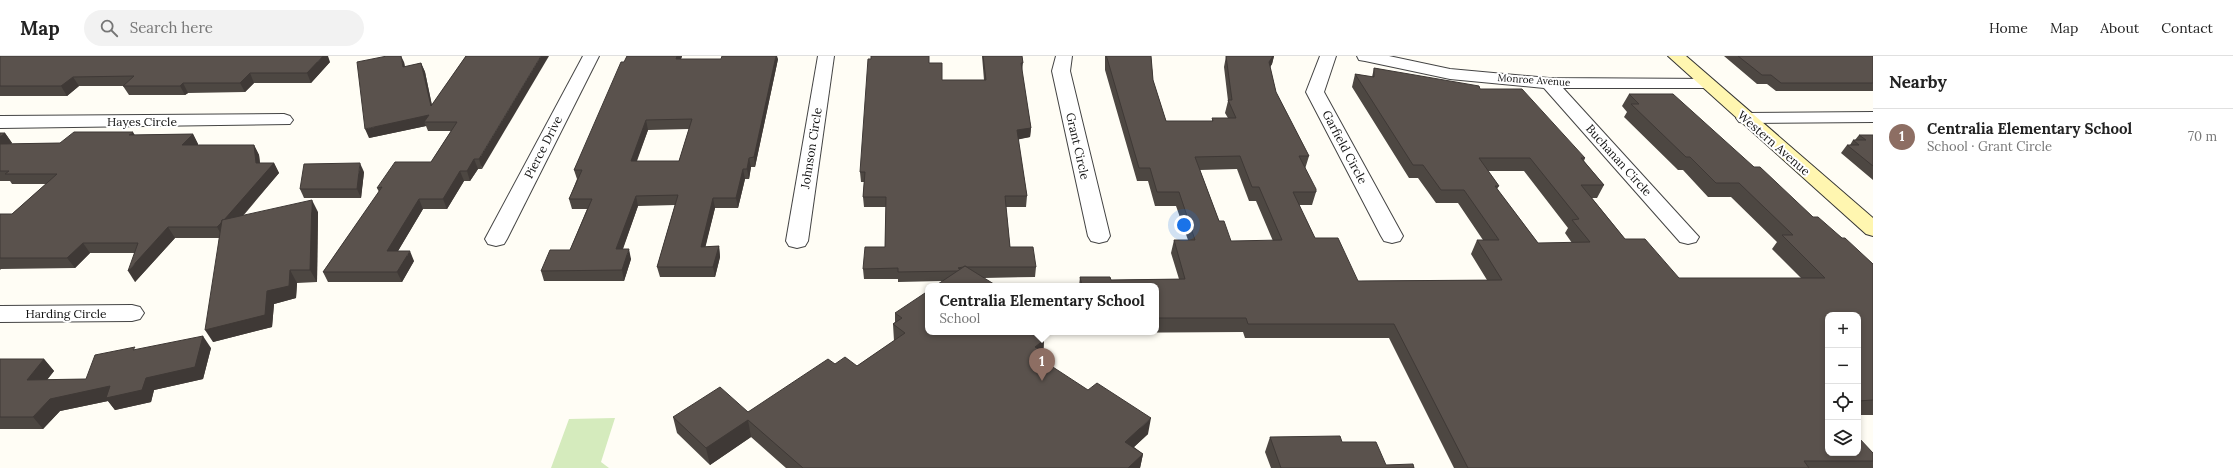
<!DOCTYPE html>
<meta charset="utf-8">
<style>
:root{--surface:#fff;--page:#f2f2f2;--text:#222;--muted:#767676;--line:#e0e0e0;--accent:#c4262e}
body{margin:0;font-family:Lora,serif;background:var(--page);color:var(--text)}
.controls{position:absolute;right:12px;bottom:12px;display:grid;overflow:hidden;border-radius:8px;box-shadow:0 2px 6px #0003}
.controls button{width:36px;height:36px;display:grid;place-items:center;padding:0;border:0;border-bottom:1px solid var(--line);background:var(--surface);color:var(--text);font:20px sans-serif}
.you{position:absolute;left:1184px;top:169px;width:14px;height:14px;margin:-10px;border:3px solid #fff;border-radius:50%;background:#1a73e8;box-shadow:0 0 0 6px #1a73e833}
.badge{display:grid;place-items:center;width:26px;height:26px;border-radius:50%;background:var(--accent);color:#fff;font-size:13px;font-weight:700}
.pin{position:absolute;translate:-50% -33px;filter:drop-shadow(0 1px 2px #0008)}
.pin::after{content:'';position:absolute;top:21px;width:14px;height:12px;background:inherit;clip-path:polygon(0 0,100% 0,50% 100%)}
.popup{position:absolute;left:925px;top:227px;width:234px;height:52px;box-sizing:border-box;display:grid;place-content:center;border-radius:8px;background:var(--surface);filter:drop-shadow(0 1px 3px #0005);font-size:13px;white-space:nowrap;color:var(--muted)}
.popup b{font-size:15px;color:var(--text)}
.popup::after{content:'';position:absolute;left:50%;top:100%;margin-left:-8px;border:8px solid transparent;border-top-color:var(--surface)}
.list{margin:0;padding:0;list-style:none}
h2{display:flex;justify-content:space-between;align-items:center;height:52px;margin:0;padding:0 16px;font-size:17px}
h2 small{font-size:13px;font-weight:400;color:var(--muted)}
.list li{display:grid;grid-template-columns:26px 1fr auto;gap:12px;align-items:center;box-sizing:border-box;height:56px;padding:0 16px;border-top:1px solid var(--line)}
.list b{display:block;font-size:15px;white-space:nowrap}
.list p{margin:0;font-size:13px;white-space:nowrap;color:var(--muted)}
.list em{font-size:13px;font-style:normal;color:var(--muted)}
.icon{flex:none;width:22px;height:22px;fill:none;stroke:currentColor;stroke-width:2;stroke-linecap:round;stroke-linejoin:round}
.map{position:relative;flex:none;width:1873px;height:412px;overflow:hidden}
header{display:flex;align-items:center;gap:24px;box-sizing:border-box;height:56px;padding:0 20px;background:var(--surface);border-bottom:1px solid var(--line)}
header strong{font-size:19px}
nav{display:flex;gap:22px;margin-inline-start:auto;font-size:14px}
.search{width:280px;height:36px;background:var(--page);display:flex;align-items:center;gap:10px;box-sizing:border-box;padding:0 14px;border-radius:22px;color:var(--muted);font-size:15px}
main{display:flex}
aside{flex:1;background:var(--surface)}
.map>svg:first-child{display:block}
.green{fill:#d5ebbd}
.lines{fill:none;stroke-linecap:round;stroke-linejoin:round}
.minor-casing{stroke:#444;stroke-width:2}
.secondary-casing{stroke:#333;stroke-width:2}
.minor{fill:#fff;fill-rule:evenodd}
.secondary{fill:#fff6b0;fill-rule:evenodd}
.wall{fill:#4d4742;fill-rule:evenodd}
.shaded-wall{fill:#3f3936}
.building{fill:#5a524d;stroke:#3f3936;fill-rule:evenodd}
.labels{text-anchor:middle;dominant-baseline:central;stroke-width:4;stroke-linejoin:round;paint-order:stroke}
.far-street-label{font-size:10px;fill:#111;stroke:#fff}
.street-label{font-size:12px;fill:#111;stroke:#fff}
</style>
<header>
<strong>Map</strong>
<div class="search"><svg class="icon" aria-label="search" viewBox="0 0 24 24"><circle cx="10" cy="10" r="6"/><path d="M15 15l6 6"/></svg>Search here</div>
<nav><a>Home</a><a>Map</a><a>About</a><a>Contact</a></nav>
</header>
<main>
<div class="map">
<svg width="1873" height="412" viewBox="0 0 1873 412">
<rect width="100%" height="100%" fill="#fffdf5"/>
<polygon class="green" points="615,362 601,406 609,412 551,412 569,363"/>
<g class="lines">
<defs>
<g id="minor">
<polygon points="583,0 599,0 507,183 504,188 496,190 488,188 485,183"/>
<polygon points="818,0 834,0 808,185 805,190 797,192 789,190 786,185"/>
<polygon points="1056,0 1072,0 1070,15 1110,180 1107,185 1099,187 1091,185 1088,180 1052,15"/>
<polygon points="1320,0 1336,0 1324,36 1403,180 1400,185 1392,187 1384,185 1381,180 1306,36"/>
<polygon points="1357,0 1389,0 1450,13 1549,22 1712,23 1715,27 1712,31 1706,32 1563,32 1699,181 1696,186 1688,188 1680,186 1544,32 1450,23 1365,5 1359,4"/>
<polygon points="1873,56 1873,66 1745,67 1739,66 1736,62 1739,58 1745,57"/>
<polygon points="284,58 290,60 293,64 290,68 0,72 0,60"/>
<polygon points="132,249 140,251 144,257 140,263 132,265 0,266 0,250"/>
</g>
<polygon id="secondary" points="1668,0 1686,0 1873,162 1873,180 1866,178"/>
</defs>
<use href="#minor" class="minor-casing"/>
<use href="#secondary" class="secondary-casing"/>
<use href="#minor" class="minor"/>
<use href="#secondary" class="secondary"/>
</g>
<g class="wall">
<polygon points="0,0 330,6 311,27 254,27 245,36 188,37 185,39 129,39 123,30 79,30 67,40 0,40"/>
<polygon points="466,0 482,113 478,113 470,125 464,125 447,153 423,153 398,195 414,205 402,226 328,226 323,216 379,136 377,132 431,106 451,75 428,75 426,70 369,82 404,6 405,11 421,7 425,16 432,49"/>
<path d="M 627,0 L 682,0 L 681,3 L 778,3 L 755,111 L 751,111 L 749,123 L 745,123 L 738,152 L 715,152 L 705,191 L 719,190 L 720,201 L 715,221 L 660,221 L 657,211 L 675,149 L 638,150 L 623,193 L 631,203 L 624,225 L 544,225 L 541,215 L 570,194 L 587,153 L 572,153 L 569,143 L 577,123 L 574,114 ZM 689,73 L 679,105 L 637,105 L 648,74 Z"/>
<polygon points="982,0 1022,0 1023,7 1022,16 1031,72 1030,81 1018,83 1027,140 1026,151 1006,151 1010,191 1036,211 1035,221 984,222 942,225 898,226 898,223 864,223 863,213 885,191 886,151 864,151 863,141 864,126 861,126 860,116 929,7 942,24 984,24"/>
<path d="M 1105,0 L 1151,0 L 1153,24 L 1166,65 L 1212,65 L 1212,62 L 1228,62 L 1225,57 L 1228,45 L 1224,11 L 1226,0 L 1274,0 L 1272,8 L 1270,11 L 1276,36 L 1309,100 L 1305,113 L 1316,136 L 1312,149 L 1299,149 L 1315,182 L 1358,225 L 1487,224 L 1471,198 L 1477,184 L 1483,184 L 1458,147 L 1436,147 L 1418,122 L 1409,122 L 1352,31 L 1355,18 L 1372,21 L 1374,12 L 1480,33 L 1585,102 L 1584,105 L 1604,129 L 1597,142 L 1592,142 L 1625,183 L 1679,222 L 1801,222 L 1772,193 L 1777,186 L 1731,141 L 1708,141 L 1683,114 L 1678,114 L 1624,61 L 1627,56 L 1622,50 L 1629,38 L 1754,111 L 1813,161 L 1842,182 L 1873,208 L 1873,359 L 1858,359 L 1858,259 L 1828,259 L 1828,397 L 1873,397 L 1873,412 L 1454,412 L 1389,282 L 1245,282 L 1243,276 L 1085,277 L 1085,276 L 1156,276 L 1156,230 L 1079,230 L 1080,221 L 1111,224 L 1179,223 L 1171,197 L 1174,184 L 1188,184 L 1176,150 L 1155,150 L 1148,125 L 1137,125 L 1105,14 ZM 1237,113 L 1249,145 L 1256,145 L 1273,185 L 1231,185 L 1219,165 L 1200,114 ZM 1488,115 L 1524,115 L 1568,172 L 1565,177 L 1572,187 L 1538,187 L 1497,133 L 1499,130 Z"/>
<polygon points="1724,0 1873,0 1873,35 1776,35 1767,28 1757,28"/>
<polygon points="0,77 5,77 12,87 11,88 60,87 135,79 193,78 198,88 198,89 254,89 259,99 260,107 274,107 279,117 243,160 318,156 317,226 297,227 296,242 274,248 272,271 213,286 219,182 175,182 135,226 134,197 90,197 75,212 1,213 0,214 0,158 12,158 46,128 12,128 10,125 0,125"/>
<polygon points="1859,79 1873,79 1873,124 1841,97 1847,89 1850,89 1853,84 1855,84"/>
<polygon points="364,116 361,142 304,142 300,133"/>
<polygon points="895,257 928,276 1045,276 1045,277 1033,277 1044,284 1043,300 1042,301 1041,304 1148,378 1134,391 1143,398 1140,412 786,412 751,381 710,409 677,377 673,361 748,356 835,308 857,310 894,285 893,268 895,266"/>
<polygon points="211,292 203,323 154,334 151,346 115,354 108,345 60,355 43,373 0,373 0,303 44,303 54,315 47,324 86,323 137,294"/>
<polygon points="1270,381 1342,386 1386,409 1414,412 1271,412 1265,396"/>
</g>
<g class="shaded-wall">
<polygon points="323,0 328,0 330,6 311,27 307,17"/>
<polygon points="401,0 404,6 406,20 403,11"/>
<polygon points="541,0 549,0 482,113 479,103"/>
<polygon points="677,0 682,0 678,12 676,3"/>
<polygon points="776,0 777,0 778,3 755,111 754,101"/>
<polygon points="1270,0 1274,0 1272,8 1266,18"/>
<polygon points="421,7 425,16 434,60 431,50"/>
<polygon points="250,17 254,27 245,36 240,27"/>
<polygon points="73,21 79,30 67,40 61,30"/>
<polygon points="183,27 188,37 185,39 180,30"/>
<polygon points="429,59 424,66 426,70 369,82 365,73"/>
<polygon points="646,64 648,74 633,114 631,105"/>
<polygon points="1031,72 1030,81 1016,84 1017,74"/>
<polygon points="133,76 139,86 129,79"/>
<polygon points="5,77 12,87 0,97 0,81"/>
<polygon points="193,78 198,88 188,99 182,89"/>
<polygon points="254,89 259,99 261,117 256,107"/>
<polygon points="749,102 751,111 749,123 747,113"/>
<polygon points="474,103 478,113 470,125 467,115"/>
<polygon points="274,107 279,117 223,182 217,171"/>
<polygon points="360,107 364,116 361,142 357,133"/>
<polygon points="743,113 745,123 738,152 736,142"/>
<polygon points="460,115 464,125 447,153 443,143"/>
<polygon points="636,140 638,150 619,203 616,193"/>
<polygon points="713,142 715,152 703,201 701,191"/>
<polygon points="419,143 423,153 392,205 387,195"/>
<polygon points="312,144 318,156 317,226 310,214"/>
<polygon points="168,171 175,182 135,226 128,215"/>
<polygon points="83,187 90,197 75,212 67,202"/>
<polygon points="719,190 720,201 715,221 713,211"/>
<polygon points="629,193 631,203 624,225 622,214"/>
<polygon points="410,195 414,205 402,226 397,216"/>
<polygon points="290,214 297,227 296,242 274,248 272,271 213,286 205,274 267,235"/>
<polygon points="203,280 211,292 203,323 154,334 151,346 115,354 108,345 60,355 43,373 33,361 50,343"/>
<polygon points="1044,284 1043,300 1042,301 1041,312 1034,317 1035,291"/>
<polygon points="44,303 54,315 37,336 27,324"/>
<polygon points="1151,362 1148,378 1122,402 1125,386"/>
<polygon points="748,364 751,381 710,409 706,392"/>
<polygon points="1143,398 1140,412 1128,412"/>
</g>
<g class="building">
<polygon points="0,0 323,0 307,17 250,17 240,27 183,27 180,30 123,30 134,20 73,21 61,30 0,30"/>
<polygon points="387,0 401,0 403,11 421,7 431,50 466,0 541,0 479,103 474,103 467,115 460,115 443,143 419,143 387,195 410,195 397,216 323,216 382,131 377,132 395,106 431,106 457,66 424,66 429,59 365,73 357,6"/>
<path d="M 627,0 L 677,0 L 676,3 L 721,3 L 722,0 L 776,0 L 754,101 L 749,102 L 747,113 L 743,113 L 736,142 L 713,142 L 701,191 L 719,190 L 713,211 L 657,211 L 678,139 L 636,140 L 616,193 L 629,193 L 622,214 L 541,215 L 550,194 L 570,194 L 592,143 L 569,143 L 582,114 L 574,114 L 621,6 L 624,6 ZM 692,63 L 679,105 L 631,105 L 646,64 Z"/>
<polygon points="871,0 929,0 929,7 942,7 942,24 986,24 983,0 1022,0 1023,7 1021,7 1031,72 1017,74 1027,140 1005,140 1010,191 1033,191 1036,211 967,211 965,210 963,211 958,212 961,213 958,215 898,216 898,212 863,213 865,191 885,191 886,141 863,141 865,116 860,116 868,3 871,3"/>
<path d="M 1106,0 L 1151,0 L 1153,24 L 1166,65 L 1213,65 L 1212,62 L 1236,62 L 1228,44 L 1232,44 L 1226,0 L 1273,0 L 1269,6 L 1276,36 L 1309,100 L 1299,100 L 1316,133 L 1316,136 L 1293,136 L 1315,182 L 1338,182 L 1358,225 L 1502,224 L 1477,184 L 1499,184 L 1464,134 L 1441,134 L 1423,109 L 1413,109 L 1355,18 L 1374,21 L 1374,12 L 1479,30 L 1480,33 L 1522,33 L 1585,102 L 1581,102 L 1604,129 L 1581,129 L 1625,183 L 1645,183 L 1679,222 L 1825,222 L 1782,179 L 1793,179 L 1739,127 L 1716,127 L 1690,101 L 1686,101 L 1631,48 L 1639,48 L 1629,38 L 1673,38 L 1754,111 L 1760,111 L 1813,161 L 1818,161 L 1842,182 L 1845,182 L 1873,208 L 1873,344 L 1858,345 L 1858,259 L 1828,259 L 1828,345 L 1825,345 L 1828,348 L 1828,397 L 1858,397 L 1858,381 L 1873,397 L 1873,405 L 1804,405 L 1809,412 L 1468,412 L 1394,268 L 1248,268 L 1246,262 L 1156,262 L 1156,230 L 1082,230 L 1080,221 L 1110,221 L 1111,224 L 1185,223 L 1174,184 L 1195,184 L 1179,136 L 1157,136 L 1150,112 L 1139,112 L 1107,2 ZM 1240,100 L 1252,131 L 1259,131 L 1282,184 L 1231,185 L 1224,165 L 1219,165 L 1195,101 ZM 1479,102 L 1530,102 L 1579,163 L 1572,164 L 1590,186 L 1538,187 L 1495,130 L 1499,130 Z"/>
<polygon points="1738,0 1873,0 1873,27 1781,27 1771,19 1762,19"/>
<polygon points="74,76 133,76 129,79 193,78 182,89 254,89 256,107 274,107 224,164 222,164 221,167 217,171 168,171 128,215 138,187 83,187 67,202 0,202 0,158 12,158 57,118 5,118 9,115 0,115 0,88 60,87"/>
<polygon points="0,77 5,77 0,81"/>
<polygon points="1859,79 1873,79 1873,110 1847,89 1859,89 1853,84 1866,84"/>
<polygon points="360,107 357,133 300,133 304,108"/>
<polygon points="312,144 310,214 290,214 289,230 267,235 265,259 205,274 222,164"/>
<polygon points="965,210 997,230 935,230"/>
<polygon points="928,235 928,276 1032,276 1044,284 1035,291 1042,295 1036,300 1088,334 1097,327 1151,362 1125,386 1143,398 1128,412 803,412 748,364 706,392 673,361 720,331 748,356 828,303 835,308 845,301 857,310 905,277 893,268 902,262 895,257"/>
<polygon points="203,280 195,311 146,322 142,334 106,342 110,330 50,343 33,361 0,361 0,303 44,303 27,324 86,323 95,299 135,291 133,294"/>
<polygon points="1340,380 1342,386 1376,386 1386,409 1413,408 1414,412 1281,412 1270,381"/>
</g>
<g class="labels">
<g class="far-street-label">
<text transform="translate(1534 24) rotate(4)">Monroe Avenue</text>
</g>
<g class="street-label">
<text x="142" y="65">Hayes Circle</text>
<text transform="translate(1774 87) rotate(41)">Western Avenue</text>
<text transform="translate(1078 90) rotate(77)">Grant Circle</text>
<text transform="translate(543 91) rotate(-63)">Pierce Drive</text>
<text transform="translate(1345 91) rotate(62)">Garfield Circle</text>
<text transform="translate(811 92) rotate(-81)">Johnson Circle</text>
<text transform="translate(1619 104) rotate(48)">Buchanan Circle</text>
<text x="66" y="257">Harding Circle</text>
</g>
</g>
</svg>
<div class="controls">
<button>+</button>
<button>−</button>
<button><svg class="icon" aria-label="locate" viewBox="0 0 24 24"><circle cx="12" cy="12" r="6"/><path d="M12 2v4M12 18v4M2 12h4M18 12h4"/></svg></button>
<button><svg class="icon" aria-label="layers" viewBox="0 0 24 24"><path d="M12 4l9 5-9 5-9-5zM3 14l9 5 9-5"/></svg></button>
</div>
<div class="you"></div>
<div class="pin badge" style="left:1042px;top:325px;background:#8d6e63">1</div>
<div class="popup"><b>Centralia Elementary School</b>School</div>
</div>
<aside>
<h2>Nearby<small></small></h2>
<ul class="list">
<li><span class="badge" style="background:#8d6e63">1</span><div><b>Centralia Elementary School</b><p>School · Grant Circle</p></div><em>70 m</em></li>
</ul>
</aside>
</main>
